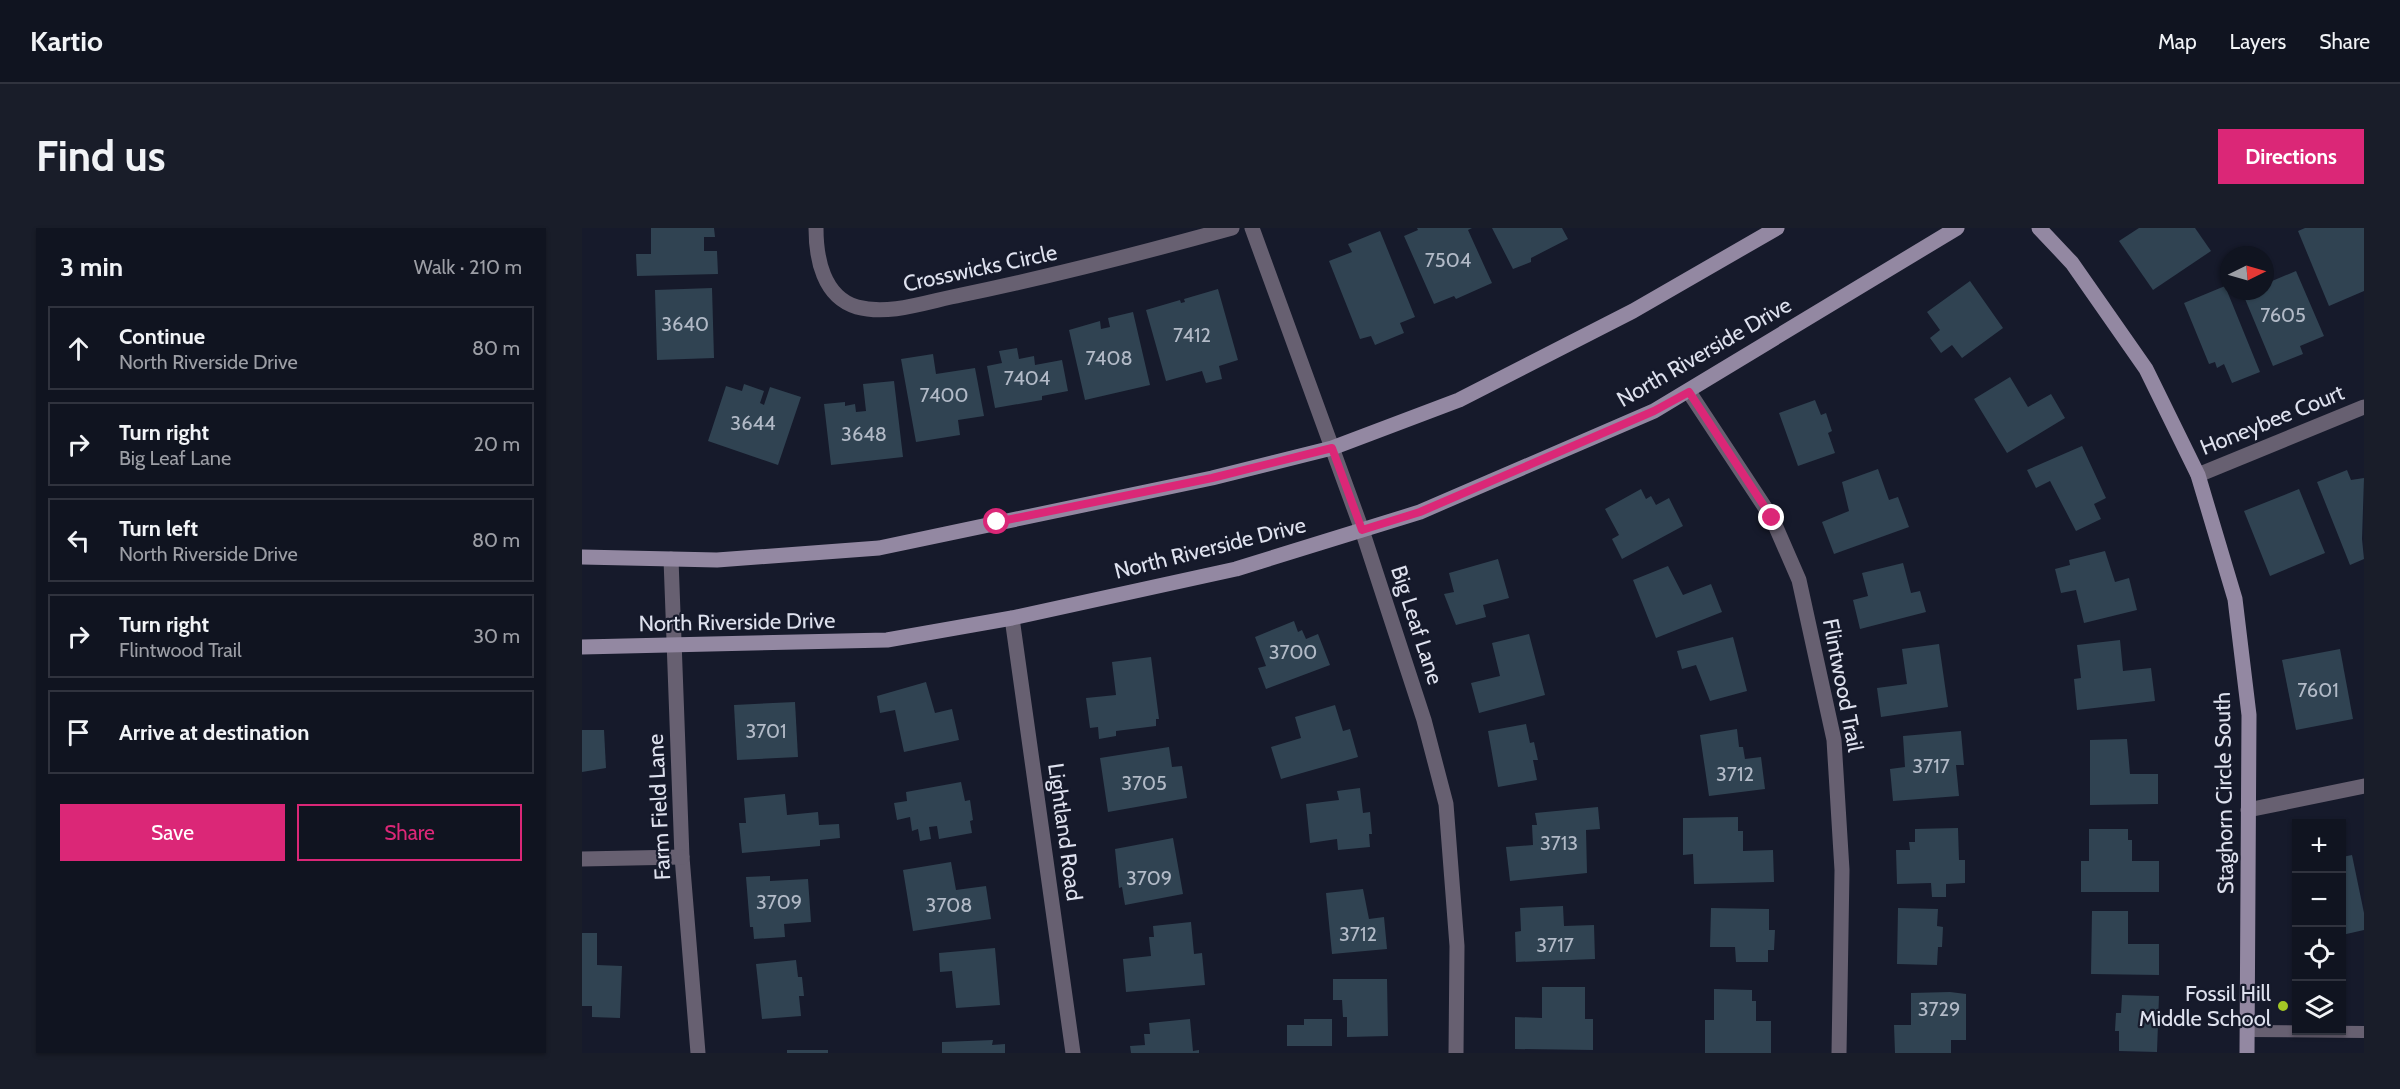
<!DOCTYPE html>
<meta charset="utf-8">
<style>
:root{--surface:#101420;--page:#191d29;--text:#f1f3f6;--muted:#9c9ea5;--line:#30333e;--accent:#db2777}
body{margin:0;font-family:Cabin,sans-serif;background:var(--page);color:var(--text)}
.controls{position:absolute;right:18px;bottom:18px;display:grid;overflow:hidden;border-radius:0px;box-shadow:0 2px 4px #0004}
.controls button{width:54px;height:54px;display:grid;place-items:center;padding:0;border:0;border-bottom:2px solid var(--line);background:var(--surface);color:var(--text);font:30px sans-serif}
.compass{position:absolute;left:1638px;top:18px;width:54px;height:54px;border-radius:50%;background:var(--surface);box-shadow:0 2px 4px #0004;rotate:85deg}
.stop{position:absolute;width:18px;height:18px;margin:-14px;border:4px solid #db2777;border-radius:50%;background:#fff}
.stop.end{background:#db2777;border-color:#fff;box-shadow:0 2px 6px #0008}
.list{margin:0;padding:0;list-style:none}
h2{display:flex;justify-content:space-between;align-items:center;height:78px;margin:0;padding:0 24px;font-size:26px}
h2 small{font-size:20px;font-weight:400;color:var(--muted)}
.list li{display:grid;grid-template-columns:39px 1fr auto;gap:18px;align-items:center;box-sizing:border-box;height:84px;margin:0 12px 12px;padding:0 12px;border:2px solid var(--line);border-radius:0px}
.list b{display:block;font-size:22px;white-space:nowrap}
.list p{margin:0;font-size:20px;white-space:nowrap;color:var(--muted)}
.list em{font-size:20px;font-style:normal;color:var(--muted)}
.actions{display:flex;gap:12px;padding:18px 24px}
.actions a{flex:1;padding:14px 0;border:2px solid var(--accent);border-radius:0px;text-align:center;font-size:21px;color:var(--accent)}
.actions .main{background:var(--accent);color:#fff}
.icon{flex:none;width:33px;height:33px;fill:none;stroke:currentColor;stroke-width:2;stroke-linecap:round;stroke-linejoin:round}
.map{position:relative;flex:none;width:1782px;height:825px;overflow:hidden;border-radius:0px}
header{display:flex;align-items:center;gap:36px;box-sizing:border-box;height:84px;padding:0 30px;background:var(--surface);border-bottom:2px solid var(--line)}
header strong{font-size:28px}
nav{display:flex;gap:33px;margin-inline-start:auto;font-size:21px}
.intro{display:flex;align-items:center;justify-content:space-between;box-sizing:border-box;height:144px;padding:0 36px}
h1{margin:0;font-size:42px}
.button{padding:15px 27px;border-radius:0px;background:var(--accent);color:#fff;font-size:21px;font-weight:700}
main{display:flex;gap:36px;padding:0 36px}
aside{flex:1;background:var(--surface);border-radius:0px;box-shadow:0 2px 4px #0004}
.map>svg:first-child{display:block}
.building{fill:#304352}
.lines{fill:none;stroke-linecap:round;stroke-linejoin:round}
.lane{stroke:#676071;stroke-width:12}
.street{stroke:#676071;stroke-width:15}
.secondary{stroke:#9388a2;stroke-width:15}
.route{stroke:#db2777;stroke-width:8}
.poi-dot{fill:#a4c825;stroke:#161a2b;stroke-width:2}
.labels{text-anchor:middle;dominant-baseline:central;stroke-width:4.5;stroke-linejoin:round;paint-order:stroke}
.number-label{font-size:20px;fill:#b2bac7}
.street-label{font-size:22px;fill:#dee1ee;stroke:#161a2b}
.poi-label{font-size:22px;fill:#dee1ee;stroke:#161a2b;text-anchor:end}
</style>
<header>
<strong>Kartio</strong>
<nav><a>Map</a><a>Layers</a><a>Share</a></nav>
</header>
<div class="intro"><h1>Find us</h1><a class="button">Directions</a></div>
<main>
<aside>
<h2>3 min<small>Walk · 210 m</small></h2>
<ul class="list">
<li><svg class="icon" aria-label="ahead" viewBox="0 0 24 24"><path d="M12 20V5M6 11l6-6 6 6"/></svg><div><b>Continue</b><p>North Riverside Drive</p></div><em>80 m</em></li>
<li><svg class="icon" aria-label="right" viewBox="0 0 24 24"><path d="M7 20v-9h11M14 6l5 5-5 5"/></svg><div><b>Turn right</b><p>Big Leaf Lane</p></div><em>20 m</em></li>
<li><svg class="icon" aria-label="left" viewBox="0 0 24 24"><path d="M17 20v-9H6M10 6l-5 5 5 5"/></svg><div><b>Turn left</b><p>North Riverside Drive</p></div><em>80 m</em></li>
<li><svg class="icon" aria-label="right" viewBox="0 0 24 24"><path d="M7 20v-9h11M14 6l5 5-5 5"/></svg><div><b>Turn right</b><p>Flintwood Trail</p></div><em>30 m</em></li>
<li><svg class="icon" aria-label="arrive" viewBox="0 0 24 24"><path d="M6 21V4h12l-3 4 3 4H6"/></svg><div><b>Arrive at destination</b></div></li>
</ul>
<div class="actions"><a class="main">Save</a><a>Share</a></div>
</aside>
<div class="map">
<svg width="1782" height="825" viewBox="0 0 1782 825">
<rect width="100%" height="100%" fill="#161a2b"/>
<g class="building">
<polygon points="69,0 132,0 133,9 122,9 122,23 135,23 136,46 55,48 54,26 69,26"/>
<polygon points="835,0 890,0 886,2 910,55 874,71 872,68 852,76 822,8 836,2"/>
<polygon points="910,0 980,0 986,11 949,30 949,34 931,41"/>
<polygon points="1557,0 1613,0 1629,23 1571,62 1537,13"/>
<polygon points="1723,0 1782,0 1782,63 1747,78 1716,3"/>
<polygon points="798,3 833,89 818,95 822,105 793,117 789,108 778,111 747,33 770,24 766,16"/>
<polygon points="1714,43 1742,108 1718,118 1721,126 1691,138 1661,66 1683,63 1683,56"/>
<polygon points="1388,53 1421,100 1380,130 1370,117 1359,125 1348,110 1358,102 1345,84"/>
<polygon points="1643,58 1678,144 1650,155 1642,136 1635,140 1633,134 1627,136 1602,75"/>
<polygon points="130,60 132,130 75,132 73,62"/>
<polygon points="636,61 656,132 637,138 640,151 624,155 620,143 584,153 564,82 598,72 599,75 603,74 602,71"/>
<polygon points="551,84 568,157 503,172 487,102 518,93 519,101 528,99 526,90"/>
<polygon points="435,120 437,131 452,128 453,137 480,132 486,163 460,168 460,172 413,180 405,138 420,135 417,123"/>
<polygon points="351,126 354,146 393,140 402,188 376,192 378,207 334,214 319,131"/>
<polygon points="1428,149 1446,179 1469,166 1483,190 1425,225 1392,171"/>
<polygon points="312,153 321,229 249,237 242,176 263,174 263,178 273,176 274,184 284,183 281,156"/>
<polygon points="162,156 182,163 178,175 182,177 188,159 219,169 196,237 126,213 144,158 160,163"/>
<polygon points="1233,172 1239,187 1244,185 1250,203 1246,205 1253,225 1216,238 1197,185"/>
<polygon points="1500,218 1524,270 1512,276 1519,291 1494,303 1468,253 1454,260 1445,242"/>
<polygon points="1296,241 1307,272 1316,269 1327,299 1252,326 1240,294 1267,283 1260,254"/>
<polygon points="1765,242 1769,252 1782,250 1780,311 1782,331 1768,337 1735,254"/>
<polygon points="1059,261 1064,271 1069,268 1074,277 1087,270 1101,298 1040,331 1030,311 1037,307 1023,281"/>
<polygon points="1717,261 1743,325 1688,348 1662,283"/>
<polygon points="1523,323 1533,354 1547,350 1555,382 1502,395 1494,362 1479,365 1473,341 1488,337 1487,332"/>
<polygon points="916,331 927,370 901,377 904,389 874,397 862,366 872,364 867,345"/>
<polygon points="1321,335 1329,365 1338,363 1344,384 1278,401 1271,372 1286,368 1280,345"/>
<polygon points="1086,338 1101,367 1129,356 1140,384 1074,410 1051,352"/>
<polygon points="712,393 716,404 720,402 724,411 736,406 748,437 684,461 676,440 684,438 673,409"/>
<polygon points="947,406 963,467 897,485 889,455 918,448 910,415"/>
<polygon points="1151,409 1165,463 1128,473 1114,437 1100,441 1095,423"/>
<polygon points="1538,412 1541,443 1569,440 1573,473 1495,482 1492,451 1499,450 1495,417"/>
<polygon points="1357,416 1366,479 1299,489 1295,460 1325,456 1320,421"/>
<polygon points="1758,421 1771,491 1714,502 1700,432"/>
<polygon points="569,429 577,491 574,491 574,498 534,503 534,508 517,511 516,499 508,500 504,470 534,467 530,434"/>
<polygon points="344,454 353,485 370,481 377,512 322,524 313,482 298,485 295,468"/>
<polygon points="213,474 216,529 155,532 152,477"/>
<polygon points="753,477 761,503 768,501 776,529 699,551 689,519 719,510 713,489"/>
<polygon points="944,496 948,515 952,514 956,532 951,532 955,552 916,559 906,503"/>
<polygon points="1155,501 1157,519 1161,519 1163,531 1179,529 1183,561 1127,568 1118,507"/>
<polygon points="0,502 22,502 24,540 0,544"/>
<polygon points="1379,503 1382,537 1374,537 1377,568 1311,573 1308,541 1323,539 1321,508"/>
<polygon points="1545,511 1548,546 1576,546 1576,576 1508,577 1508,512"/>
<polygon points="587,519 590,539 600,538 605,570 526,584 518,530"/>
<polygon points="379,554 383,573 388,572 391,592 388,593 390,605 357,611 355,598 347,599 349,611 338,613 336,601 330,603 328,589 315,592 312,575 325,573 324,564"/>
<polygon points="778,560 781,585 788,584 790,606 787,606 788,619 756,622 755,611 728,615 724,576 757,572 755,563"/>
<polygon points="203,566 205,587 236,584 237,597 257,596 258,610 238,612 238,618 160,625 157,595 164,595 162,570"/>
<polygon points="1016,579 1018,601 1004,602 1005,645 928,653 924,619 951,617 950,597 955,597 953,585"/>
<polygon points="1156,589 1156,603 1161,603 1161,623 1191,622 1192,654 1112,656 1111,626 1101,627 1101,590"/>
<polygon points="1376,600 1377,632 1383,632 1383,655 1364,656 1364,669 1350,669 1349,655 1315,656 1314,622 1328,622 1327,614 1333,614 1333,601"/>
<polygon points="1507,601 1546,601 1546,612 1550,612 1550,633 1577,633 1577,664 1499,664 1499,633 1507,633"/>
<polygon points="591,610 601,666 543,677 540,659 537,660 533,621"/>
<polygon points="1770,627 1782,685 1782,702 1760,707 1760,629"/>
<polygon points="369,634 374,662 404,658 409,691 331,703 321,642"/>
<polygon points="188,648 188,653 226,651 229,694 202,696 203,709 172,711 171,699 168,699 164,649"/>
<polygon points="781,661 787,691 802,689 805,721 750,726 744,665"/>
<polygon points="981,678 982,698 1012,697 1013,731 934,734 933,704 939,703 938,680"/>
<polygon points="1129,680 1187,681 1187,702 1193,702 1192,722 1186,722 1186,734 1154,734 1153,719 1128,719"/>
<polygon points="1316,680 1356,681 1355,698 1361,699 1360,719 1356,719 1355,737 1315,736"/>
<polygon points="1510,683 1546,683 1546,716 1577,716 1577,747 1509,746"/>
<polygon points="609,694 612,726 620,725 623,757 544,764 541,731 569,728 567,709 572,709 571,698"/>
<polygon points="0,705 15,705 15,737 40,738 38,790 10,789 10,778 0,778"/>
<polygon points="413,720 418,777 374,780 370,743 358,744 357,725"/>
<polygon points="214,732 216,749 220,749 222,768 217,768 219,788 180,791 174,736"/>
<polygon points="751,751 805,751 806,808 765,809 765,789 761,789 760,772 751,772"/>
<polygon points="960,759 1003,759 1003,791 1011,791 1011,822 933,821 933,789 960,790"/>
<polygon points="1132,761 1170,762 1170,773 1174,773 1174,793 1189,793 1189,825 1123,825 1123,792 1132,792"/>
<polygon points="1368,764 1384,766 1384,812 1369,812 1369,825 1313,825 1312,797 1329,797 1329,765"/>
<polygon points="1540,767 1577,768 1575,824 1537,823 1537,803 1533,803 1534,785 1539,785"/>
<polygon points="608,791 611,823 617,822 617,825 549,825 548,818 563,817 562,806 568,806 567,795"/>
<polygon points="722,791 750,791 750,818 705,818 705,797 722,797"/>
<polygon points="411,812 410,817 423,816 423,825 360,825 360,814"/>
<rect x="205" y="822" width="41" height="3"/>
</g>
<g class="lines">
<polyline class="lane" points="1665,803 1782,804"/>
<g class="street">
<path d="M 234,0 C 234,30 241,69 275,79 C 308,88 347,73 379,67 C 471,48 560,25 650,0"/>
<polyline points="670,0 780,302 842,492 864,576 875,718 874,825"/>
<polyline points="1107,164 1190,290 1217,352 1252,512 1260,642 1257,825"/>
<polyline points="1616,247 1782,179"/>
<polyline points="89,331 100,629 116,825"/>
<polyline points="430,390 491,825"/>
<polyline points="1666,582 1782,558"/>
<polyline points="0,631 100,629"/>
</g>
<g class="secondary">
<polyline points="1457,0 1490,35 1564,141 1616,247 1653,371 1667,487 1665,825"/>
<polyline points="0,329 135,332 297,320 630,250 750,220 877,172 1051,83 1195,0"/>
<polyline points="0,419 305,412 430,390 654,341 838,284 1072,183 1375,0"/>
</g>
</g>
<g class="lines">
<polyline class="route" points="415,294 630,250 750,220 780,302 838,284 1072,183 1107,164 1190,290"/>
</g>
<circle class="poi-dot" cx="1701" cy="778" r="6"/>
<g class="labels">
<g class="number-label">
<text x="866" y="32">7504</text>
<text x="1701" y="87">7605</text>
<text x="103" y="96">3640</text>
<text x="610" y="107">7412</text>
<text x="527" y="130">7408</text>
<text x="445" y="150">7404</text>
<text x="362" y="167">7400</text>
<text x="171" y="195">3644</text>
<text x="282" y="206">3648</text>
<text x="711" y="424">3700</text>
<text x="1736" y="462">7601</text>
<text x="184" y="503">3701</text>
<text x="1349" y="538">3717</text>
<text x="1153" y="546">3712</text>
<text x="562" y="555">3705</text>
<text x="977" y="615">3713</text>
<text x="567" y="650">3709</text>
<text x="197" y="674">3709</text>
<text x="367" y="677">3708</text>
<text x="776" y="706">3712</text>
<text x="973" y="717">3717</text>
<text x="1357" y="781">3729</text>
</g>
<g class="street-label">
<text transform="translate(398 40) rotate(-12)">Crosswicks Circle</text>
<text transform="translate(1122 124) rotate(-30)">North Riverside Drive</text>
<text transform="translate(1690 192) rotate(-22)">Honeybee Court</text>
<text transform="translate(628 320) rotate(-14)">North Riverside Drive</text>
<text transform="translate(155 394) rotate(-1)">North Riverside Drive</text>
<text transform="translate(835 397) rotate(72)">Big Leaf Lane</text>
<text transform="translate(1261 457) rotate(79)">Flintwood Trail</text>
<text transform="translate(1642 565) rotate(-91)">Staghorn Circle South</text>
<text transform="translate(77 579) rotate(-93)">Farm Field Lane</text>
<text transform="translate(483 604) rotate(82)">Lightland Road</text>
</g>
<g class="poi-label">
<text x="1689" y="765">Fossil Hill<tspan x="1689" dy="25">Middle School</tspan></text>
</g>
</g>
</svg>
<div class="controls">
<button>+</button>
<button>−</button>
<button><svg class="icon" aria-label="locate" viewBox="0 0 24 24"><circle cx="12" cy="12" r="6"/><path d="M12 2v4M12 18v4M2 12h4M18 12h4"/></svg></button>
<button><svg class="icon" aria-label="layers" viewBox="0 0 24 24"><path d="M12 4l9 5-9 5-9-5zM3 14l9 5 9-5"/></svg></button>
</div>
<svg class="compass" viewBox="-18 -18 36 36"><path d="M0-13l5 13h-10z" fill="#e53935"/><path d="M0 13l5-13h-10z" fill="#9c9ea5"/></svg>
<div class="stop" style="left:415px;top:294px"></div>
<div class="stop end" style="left:1190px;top:290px"></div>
</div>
</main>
